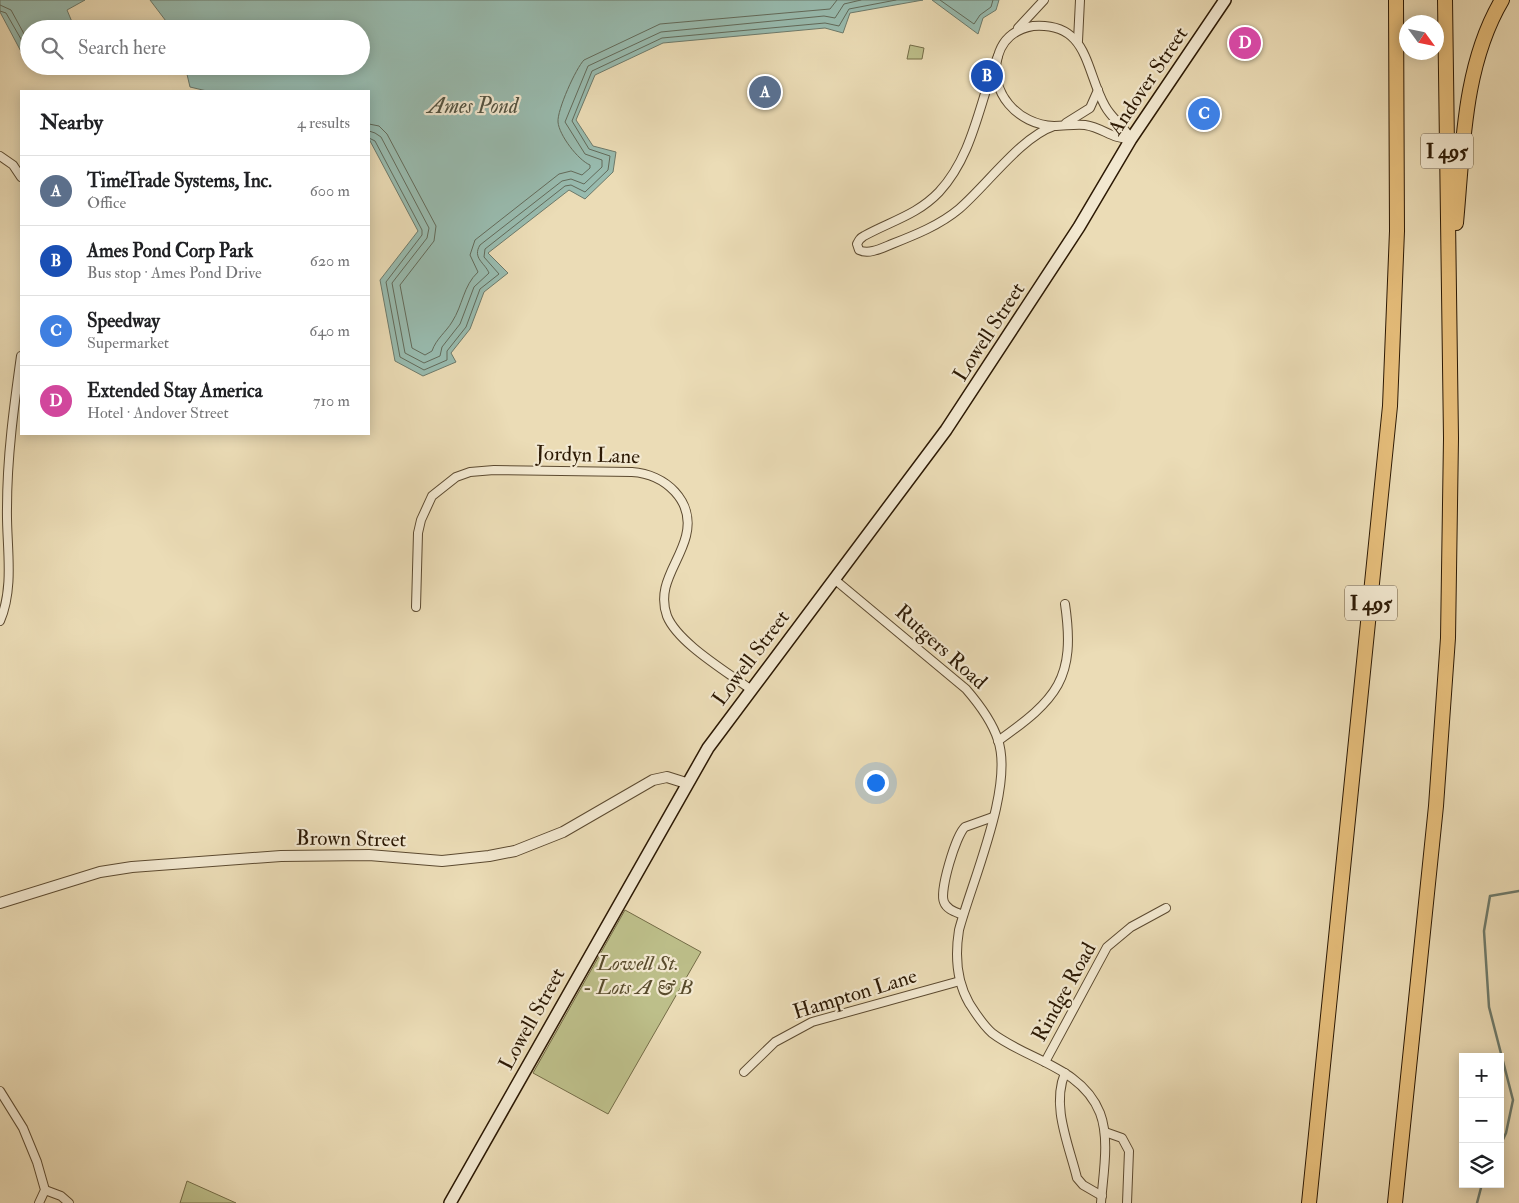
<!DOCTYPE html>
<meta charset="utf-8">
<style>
:root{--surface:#fff;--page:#f6f6f6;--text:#202124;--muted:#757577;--line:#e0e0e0;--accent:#d93025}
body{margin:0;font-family:"IM FELL Double Pica",serif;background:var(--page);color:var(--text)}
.controls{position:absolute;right:15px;bottom:15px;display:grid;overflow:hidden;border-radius:0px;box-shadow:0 2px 12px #0003}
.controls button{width:45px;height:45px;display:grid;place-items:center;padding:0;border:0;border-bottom:1px solid var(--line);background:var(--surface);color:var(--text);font:25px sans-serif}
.compass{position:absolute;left:1399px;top:15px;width:45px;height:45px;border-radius:50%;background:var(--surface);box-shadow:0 2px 12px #0003;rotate:123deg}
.you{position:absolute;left:875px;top:782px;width:18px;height:18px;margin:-12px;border:4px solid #fff;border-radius:50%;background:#1a73e8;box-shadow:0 0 0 8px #1a73e833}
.badge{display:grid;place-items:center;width:32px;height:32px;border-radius:50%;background:var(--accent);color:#fff;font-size:16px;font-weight:700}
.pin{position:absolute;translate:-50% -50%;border:2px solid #fff;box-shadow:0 1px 5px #0006}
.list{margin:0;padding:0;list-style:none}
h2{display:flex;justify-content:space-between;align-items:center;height:65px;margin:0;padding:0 20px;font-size:21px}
h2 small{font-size:16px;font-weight:400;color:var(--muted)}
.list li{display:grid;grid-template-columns:32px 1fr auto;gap:15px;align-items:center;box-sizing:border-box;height:70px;padding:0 20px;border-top:1px solid var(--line)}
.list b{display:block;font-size:19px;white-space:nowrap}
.list p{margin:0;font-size:16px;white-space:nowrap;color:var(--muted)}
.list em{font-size:16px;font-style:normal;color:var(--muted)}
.icon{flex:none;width:28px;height:28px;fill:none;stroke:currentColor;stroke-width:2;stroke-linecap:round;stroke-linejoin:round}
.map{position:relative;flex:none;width:1519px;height:1203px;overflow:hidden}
.search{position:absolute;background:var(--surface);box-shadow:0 2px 12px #0003;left:20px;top:20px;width:350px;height:55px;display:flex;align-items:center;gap:12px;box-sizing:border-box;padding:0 18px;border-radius:28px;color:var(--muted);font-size:19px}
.panel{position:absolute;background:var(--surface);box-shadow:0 2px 12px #0003;left:20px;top:90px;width:350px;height:345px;border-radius:0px}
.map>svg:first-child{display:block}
.green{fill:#bdbf8a;stroke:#746c47}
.water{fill:#98bbaf;stroke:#6d7a6b}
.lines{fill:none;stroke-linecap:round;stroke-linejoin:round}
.shore{stroke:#626a5a;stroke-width:1}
.stream{stroke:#6d7a6b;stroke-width:2.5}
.minor-casing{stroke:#5c4a30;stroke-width:10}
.tertiary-casing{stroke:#5c4a30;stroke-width:12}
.secondary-casing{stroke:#2c1904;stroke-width:14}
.motorway-casing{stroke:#2c1904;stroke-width:16}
.minor{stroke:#f2e8d0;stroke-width:8}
.tertiary{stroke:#f2e8d0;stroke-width:10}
.secondary{stroke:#f2e8d0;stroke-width:11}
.motorway{stroke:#e6be7b;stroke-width:14}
.labels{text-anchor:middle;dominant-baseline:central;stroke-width:4.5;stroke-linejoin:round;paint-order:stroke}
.shield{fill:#f2e8d0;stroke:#675741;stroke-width:1}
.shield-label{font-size:20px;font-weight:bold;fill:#2c1904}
.street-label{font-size:21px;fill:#2c1904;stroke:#f2e8d0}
.park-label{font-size:21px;font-style:italic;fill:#584b2c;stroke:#f2e8d0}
.water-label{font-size:22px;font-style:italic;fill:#525240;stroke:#f2e8d0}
</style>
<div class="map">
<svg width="1519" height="1203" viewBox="0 0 1519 1203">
<rect width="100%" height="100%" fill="#ebdcb6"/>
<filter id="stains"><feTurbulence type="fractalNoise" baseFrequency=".004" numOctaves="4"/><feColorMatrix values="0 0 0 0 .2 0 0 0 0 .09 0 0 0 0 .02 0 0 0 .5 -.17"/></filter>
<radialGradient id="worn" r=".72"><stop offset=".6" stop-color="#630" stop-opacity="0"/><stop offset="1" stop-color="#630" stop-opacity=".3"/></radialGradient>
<g class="green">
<polygon points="910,45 924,48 922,59 907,59"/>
<polygon points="625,910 701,952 608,1114 533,1073"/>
<polygon points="187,1181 236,1203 180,1203"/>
</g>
<g class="water">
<polygon points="0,0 85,0 67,10 75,29 29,29 29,57 25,59 0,12"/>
<polygon points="150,0 923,0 850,13 843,33 825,28 663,43 595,75 576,120 593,146 616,152 613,172 585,199 569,190 488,253 508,273 484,292 470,329 451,353 456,362 423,376 395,361 380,280 418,231 369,139 369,91 207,91 190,87 185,66 361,66 361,29 172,29"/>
<polygon points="932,0 999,0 996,10 983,18 978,34"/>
</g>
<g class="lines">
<g class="shore">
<polyline points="940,0 974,24 980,15 991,7 993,0"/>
<polyline points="0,5 11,10 29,43"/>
<polyline points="0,11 6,13 29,53"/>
<path d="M 369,124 L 379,126 L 387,134 L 436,226 L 434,241 L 400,285 L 412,348 L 425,355 L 432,351 C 436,339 446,332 452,322 C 463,305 463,286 478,272 L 470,255 L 475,240 L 559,174 L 571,171 L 582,175 L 590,168 L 590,165 C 578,160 559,135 558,122 C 557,110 576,68 584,60 L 660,24 L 830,9 L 837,0"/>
<path d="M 369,131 L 375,133 L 381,137 L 429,228 L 427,238 L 392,283 L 405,353 L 424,363 L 440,356 L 442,347 L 460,324 L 474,287 L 489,273 C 485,263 472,258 480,245 L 562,181 L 571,179 L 584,184 L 602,167 L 602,160 L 585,154 L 565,122 L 588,66 L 661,32 L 824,16 L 835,18 L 844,4 L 861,0"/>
<polyline points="369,138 375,141 422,230 422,235 386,282 400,357 424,370 447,360 447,351 466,327 480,289 499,274 484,257 485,249 565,186 571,185 585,192 608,170 610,156 589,149 572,121 592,71 662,38 825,23 839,26 849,9 896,0"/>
</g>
<g class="stream">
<polyline points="1500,1146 1506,1133 1513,1100 1489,1007 1484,931 1490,896 1519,891"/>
<polyline points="1477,1203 1482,1184"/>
</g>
<defs>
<g id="minor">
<path d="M 1033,26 C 1089,22 1085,70 1105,106 C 1112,119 1124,126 1131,139 C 1111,139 1104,128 1085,125 C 1074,124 1065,126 1054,126 C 1018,125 988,92 998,56 C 1003,38 1016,29 1033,26 Z"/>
<polyline points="1018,28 1044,0"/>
<polyline points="1078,41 1080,0"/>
<path d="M 998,56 C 979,102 974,154 939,192 C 917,215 891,221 864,236 C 860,238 859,240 857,244 L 859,250 C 869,255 882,248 892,244 C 915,235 940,225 959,209 C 987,185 1021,137 1054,126"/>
<polyline points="1066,123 1090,108 1098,90"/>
<polyline points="0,156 13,165 21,177"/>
<path d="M 834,579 L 966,689 C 979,704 992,721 998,740 C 1014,787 972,881 959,930 C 955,955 956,980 969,1003 C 976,1014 982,1024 992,1033 C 1027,1060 1082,1067 1100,1113 C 1110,1139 1103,1175 1101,1203"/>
<path d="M 416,607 L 418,533 L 421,520 L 432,496 L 456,477 L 470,472 L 494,470 L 632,472 C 665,474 695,501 686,536 C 679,564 656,585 667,616 C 678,643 726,671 750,689"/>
<path d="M 0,621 C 15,586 6,544 7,508 C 7,457 14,406 21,356"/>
<path d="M 998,741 C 1057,699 1076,679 1065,604"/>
<path d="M 963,915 C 956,912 947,910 944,902 C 939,891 956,835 965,827 L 993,817"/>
<polyline points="1045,1062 1107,947 1131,927 1166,908"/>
<polyline points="744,1072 775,1042 812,1022 960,981"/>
<path d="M 1065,1073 C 1051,1106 1069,1145 1077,1178 L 1083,1185 L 1102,1196"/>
<polyline points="0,1091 23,1128 37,1162 45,1190 39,1203"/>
<polyline points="1105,1132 1122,1138 1129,1151 1127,1203"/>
<polyline points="45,1190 61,1196 69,1203"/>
</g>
<polyline id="tertiary" points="0,903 100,872 132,867 281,856 369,855 442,861 489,856 515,851 563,832 653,780 667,777 686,783"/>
<polyline id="secondary" points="450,1203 708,748 946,430 1079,227 1131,139 1225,0"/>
<g id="motorway">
<path d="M 1456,223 C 1463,149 1463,66 1502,0"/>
<polyline points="1309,1203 1390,406 1397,231 1396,0"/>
<polyline points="1395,1203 1436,806 1448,638 1451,438 1445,0"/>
</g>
</defs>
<use href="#minor" class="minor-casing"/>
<use href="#tertiary" class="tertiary-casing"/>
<use href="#secondary" class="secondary-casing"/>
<use href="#motorway" class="motorway-casing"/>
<use href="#minor" class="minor"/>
<use href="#tertiary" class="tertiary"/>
<use href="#secondary" class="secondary"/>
<use href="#motorway" class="motorway"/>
</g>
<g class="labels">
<g class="shield">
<rect x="1421" y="133.5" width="52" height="35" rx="4"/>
<rect x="1345" y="585.5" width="52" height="35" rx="4"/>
</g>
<g class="shield-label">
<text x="1447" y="151">I 495</text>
<text x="1371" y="603">I 495</text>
</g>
<g class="street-label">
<text transform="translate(1148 81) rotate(-56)">Andover Street</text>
<text transform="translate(989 332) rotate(-57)">Lowell Street</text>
<text transform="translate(588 455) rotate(2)">Jordyn Lane</text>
<text transform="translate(941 647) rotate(42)">Rutgers Road</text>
<text transform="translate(751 658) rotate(-53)">Lowell Street</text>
<text transform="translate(351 839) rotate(1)">Brown Street</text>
<text transform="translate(1064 992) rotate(-61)">Rindge Road</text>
<text transform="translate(855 994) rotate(-17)">Hampton Lane</text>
<text transform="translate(532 1019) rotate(-61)">Lowell Street</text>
</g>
<g class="park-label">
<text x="638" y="963">Lowell St.<tspan x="638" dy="24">- Lots A &amp; B</tspan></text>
</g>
<g class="water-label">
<text x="473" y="106">Ames Pond</text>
</g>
</g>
<rect width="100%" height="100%" filter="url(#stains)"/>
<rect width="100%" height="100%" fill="url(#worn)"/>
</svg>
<div class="controls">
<button>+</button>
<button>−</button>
<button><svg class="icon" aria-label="layers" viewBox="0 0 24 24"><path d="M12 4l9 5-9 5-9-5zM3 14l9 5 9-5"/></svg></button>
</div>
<svg class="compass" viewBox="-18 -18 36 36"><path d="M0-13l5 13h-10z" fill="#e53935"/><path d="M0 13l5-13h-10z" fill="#757577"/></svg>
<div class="you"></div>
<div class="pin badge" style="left:765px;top:92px;background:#5c6f8a">A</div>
<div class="pin badge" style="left:987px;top:76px;background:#1a4fb4">B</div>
<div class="pin badge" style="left:1204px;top:114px;background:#3f7fe0">C</div>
<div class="pin badge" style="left:1245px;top:43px;background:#d1479c">D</div>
<div class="search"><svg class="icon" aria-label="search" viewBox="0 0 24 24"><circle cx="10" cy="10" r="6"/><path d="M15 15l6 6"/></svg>Search here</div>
<section class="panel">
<h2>Nearby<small>4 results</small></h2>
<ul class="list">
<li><span class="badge" style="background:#5c6f8a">A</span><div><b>TimeTrade Systems, Inc.</b><p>Office</p></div><em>600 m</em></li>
<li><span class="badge" style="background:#1a4fb4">B</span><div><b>Ames Pond Corp Park</b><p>Bus stop · Ames Pond Drive</p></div><em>620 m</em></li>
<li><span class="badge" style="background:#3f7fe0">C</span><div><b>Speedway</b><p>Supermarket</p></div><em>640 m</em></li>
<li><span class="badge" style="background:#d1479c">D</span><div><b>Extended Stay America</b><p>Hotel · Andover Street</p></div><em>710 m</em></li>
</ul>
</section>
</div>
